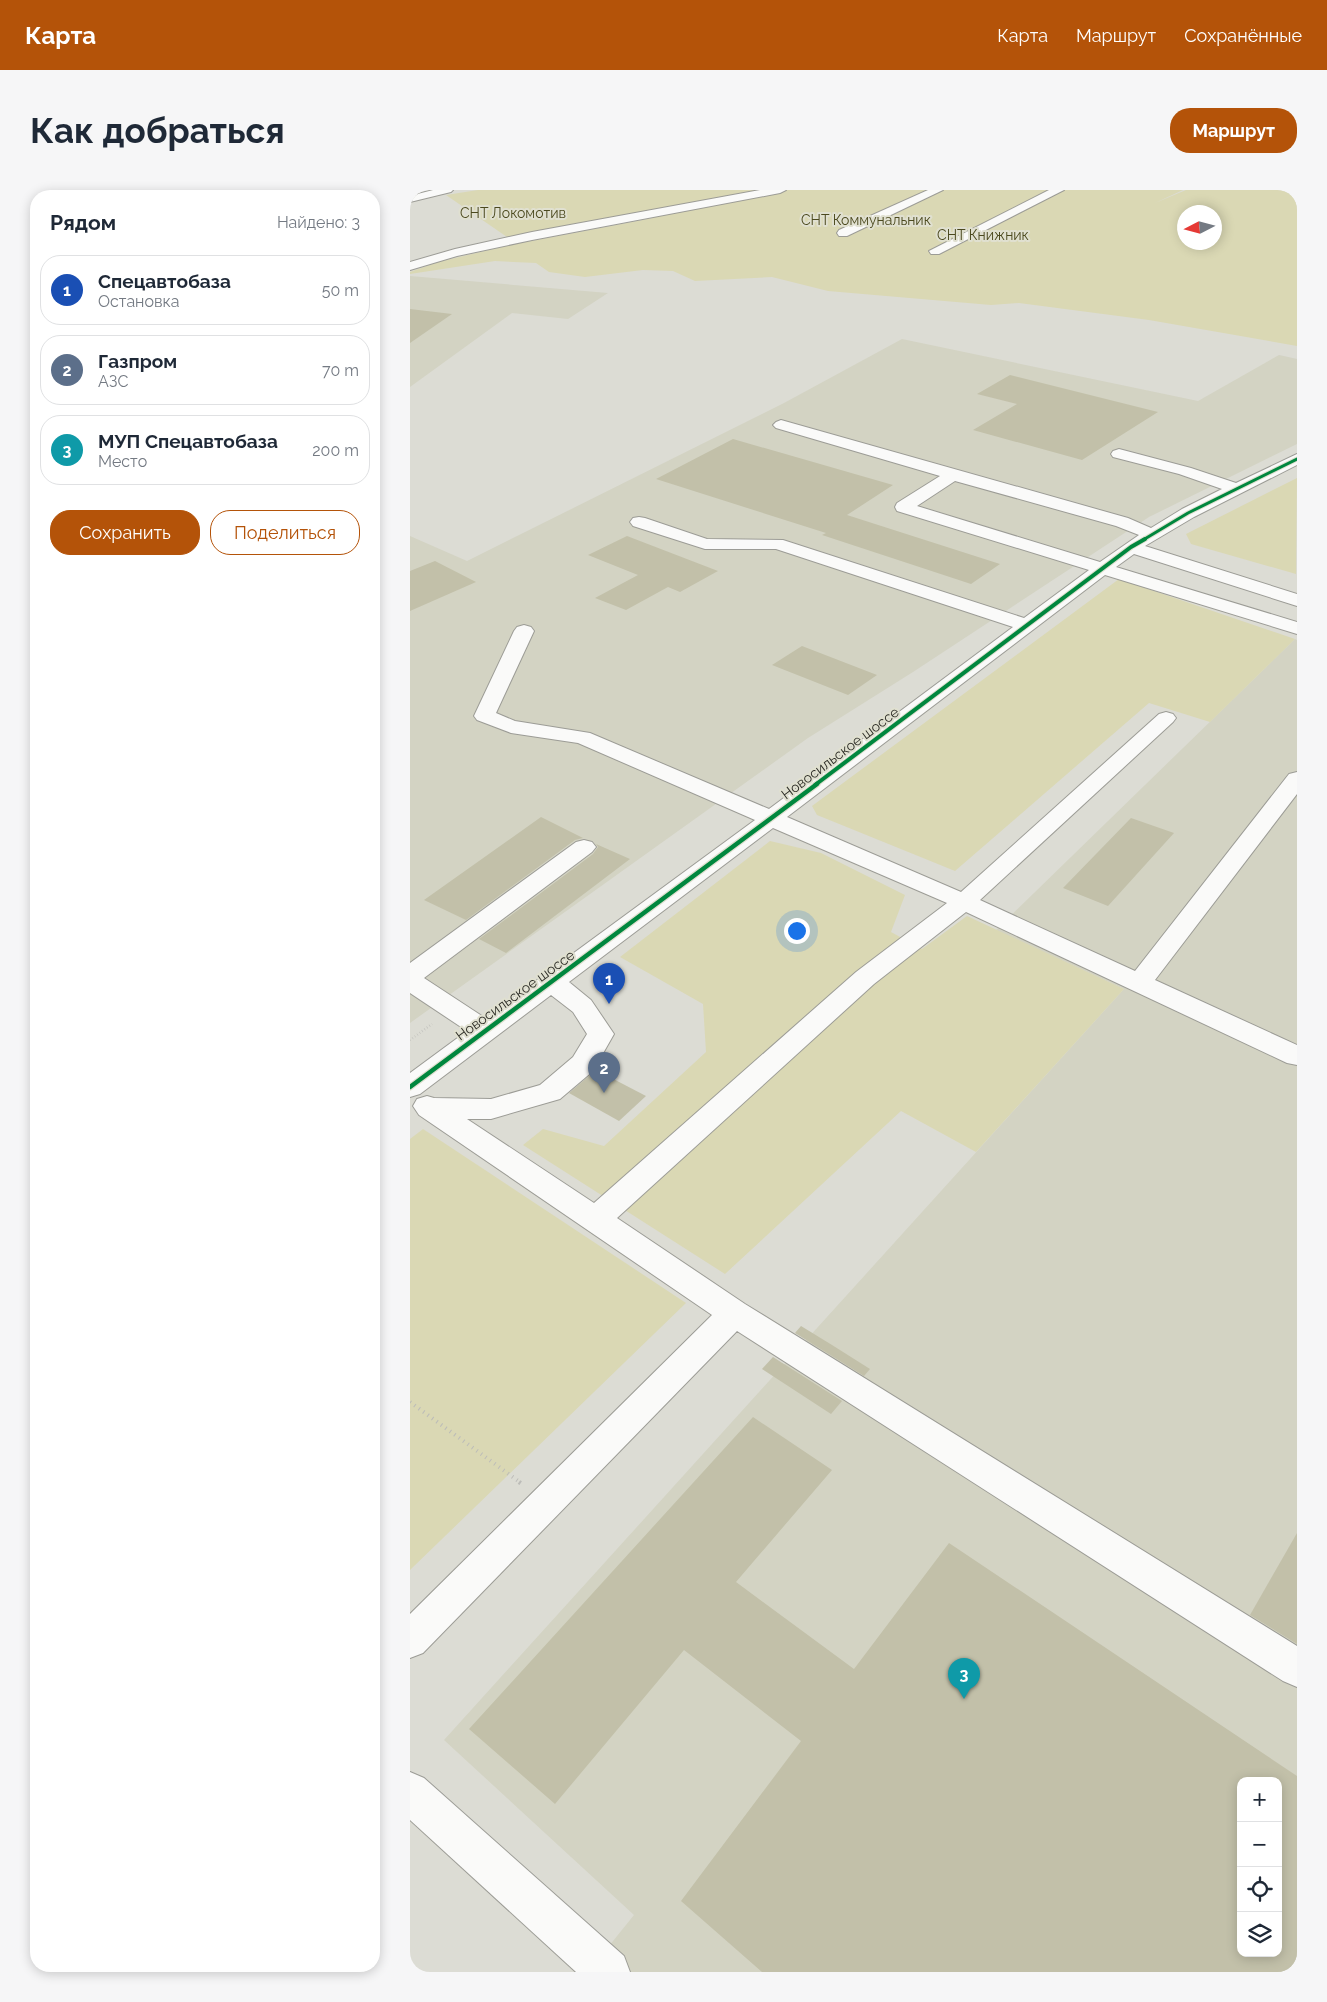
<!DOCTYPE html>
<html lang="ru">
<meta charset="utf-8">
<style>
:root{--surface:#fff;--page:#f6f6f7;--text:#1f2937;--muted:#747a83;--line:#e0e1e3;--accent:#b45309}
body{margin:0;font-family:Raleway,sans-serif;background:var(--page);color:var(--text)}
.controls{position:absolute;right:15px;bottom:15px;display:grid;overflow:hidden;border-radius:10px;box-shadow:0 2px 12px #0003}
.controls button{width:45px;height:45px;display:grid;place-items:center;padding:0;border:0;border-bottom:1px solid var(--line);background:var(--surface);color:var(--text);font:25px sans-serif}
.compass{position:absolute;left:767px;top:15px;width:45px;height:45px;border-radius:50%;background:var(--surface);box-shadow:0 2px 12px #0003;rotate:264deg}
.you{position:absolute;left:386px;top:740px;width:18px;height:18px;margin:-12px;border:4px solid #fff;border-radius:50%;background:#1a73e8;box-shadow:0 0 0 8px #1a73e833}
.badge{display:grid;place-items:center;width:32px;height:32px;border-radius:50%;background:var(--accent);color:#fff;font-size:16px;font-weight:700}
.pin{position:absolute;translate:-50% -41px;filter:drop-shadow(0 1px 2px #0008)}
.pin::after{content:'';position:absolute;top:26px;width:18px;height:15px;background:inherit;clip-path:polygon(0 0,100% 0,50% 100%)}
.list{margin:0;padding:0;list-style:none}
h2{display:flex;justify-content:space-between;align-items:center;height:65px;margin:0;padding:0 20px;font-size:21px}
h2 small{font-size:16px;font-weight:400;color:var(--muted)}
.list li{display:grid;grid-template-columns:32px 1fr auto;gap:15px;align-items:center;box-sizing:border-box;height:70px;margin:0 10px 10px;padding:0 10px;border:1px solid var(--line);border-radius:20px}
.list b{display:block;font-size:19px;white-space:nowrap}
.list p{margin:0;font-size:16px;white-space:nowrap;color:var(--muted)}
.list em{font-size:16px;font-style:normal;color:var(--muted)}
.actions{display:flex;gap:10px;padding:15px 20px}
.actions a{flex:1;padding:11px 0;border:1px solid var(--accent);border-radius:20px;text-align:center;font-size:18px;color:var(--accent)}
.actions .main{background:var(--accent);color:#fff}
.icon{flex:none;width:28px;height:28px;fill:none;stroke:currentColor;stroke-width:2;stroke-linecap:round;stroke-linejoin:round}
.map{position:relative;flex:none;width:887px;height:1782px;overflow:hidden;border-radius:20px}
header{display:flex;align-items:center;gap:30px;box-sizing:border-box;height:70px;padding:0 25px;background:var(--accent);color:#fff}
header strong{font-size:24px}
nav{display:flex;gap:28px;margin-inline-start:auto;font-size:18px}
.intro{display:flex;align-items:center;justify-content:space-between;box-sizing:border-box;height:120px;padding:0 30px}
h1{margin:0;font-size:35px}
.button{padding:12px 22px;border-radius:20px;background:var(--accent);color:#fff;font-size:18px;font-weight:700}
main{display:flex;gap:30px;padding:0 30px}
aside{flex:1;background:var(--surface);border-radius:20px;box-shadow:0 2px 12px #0003}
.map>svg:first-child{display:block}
.built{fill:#d3d3c3;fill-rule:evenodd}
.green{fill:#dad8b4;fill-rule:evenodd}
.building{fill:#c2c0a9;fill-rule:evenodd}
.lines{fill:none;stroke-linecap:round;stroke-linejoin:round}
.minor-casing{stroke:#9c9c96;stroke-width:2}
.path-far2{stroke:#bcbcb8;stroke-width:2.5;stroke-dasharray:0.5 2.5;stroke-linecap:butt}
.path-far1{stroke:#bcbcb8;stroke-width:4;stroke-dasharray:1 4.5;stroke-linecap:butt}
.path{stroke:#bcbcb8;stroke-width:4.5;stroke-dasharray:2 5.5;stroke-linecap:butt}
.minor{fill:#fafaf9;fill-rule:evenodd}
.cycleway-far2-casing{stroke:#e0e0d0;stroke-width:5}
.cycleway-far1-casing{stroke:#e0e0d0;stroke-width:6}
.cycleway-casing{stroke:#e0e0d0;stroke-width:7}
.cycleway-far2{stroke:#00873e;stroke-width:3}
.cycleway-far1{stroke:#00873e;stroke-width:4}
.cycleway{stroke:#00873e;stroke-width:4.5}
.labels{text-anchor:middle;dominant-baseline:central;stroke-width:4;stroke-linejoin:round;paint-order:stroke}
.far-park-label{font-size:14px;fill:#4b491e;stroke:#e0e0d0}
.far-street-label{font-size:14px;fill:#2c2c26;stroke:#e0e0d0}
</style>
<header>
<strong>Карта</strong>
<nav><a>Карта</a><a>Маршрут</a><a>Сохранённые</a></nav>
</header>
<div class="intro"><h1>Как добраться</h1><a class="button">Маршрут</a></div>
<main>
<aside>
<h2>Рядом<small>Найдено: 3</small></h2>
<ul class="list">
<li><span class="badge" style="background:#1a4fb4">1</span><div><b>Спецавтобаза</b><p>Остановка</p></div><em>50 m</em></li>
<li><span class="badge" style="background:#5c6f8a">2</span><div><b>Газпром</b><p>АЗС</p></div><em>70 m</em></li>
<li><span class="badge" style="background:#0f9aa8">3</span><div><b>МУП Спецавтобаза</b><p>Место</p></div><em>200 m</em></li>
</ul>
<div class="actions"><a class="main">Сохранить</a><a>Поделиться</a></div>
</aside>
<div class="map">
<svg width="887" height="1782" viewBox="0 0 887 1782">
<rect width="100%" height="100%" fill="#dcdcd4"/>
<g class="built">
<polygon points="0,86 198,103 158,129 102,123 0,197"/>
<polygon points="492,149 788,211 869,165 887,169 887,254 739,327 503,482 398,548 0,833 0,346 57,371 374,213"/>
<path d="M 885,449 L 887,450 L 887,1782 L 178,1782 L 224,1725 L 34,1550 L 714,799 L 586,740 ZM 831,1591 L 868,1591 L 868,1763 L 831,1763 Z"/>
</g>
<g class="green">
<path d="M 68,0 L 773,0 L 745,13 L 776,0 L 887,0 L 887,156 L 739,130 L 609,113 L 581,115 L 418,101 L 362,87 L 285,91 L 263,81 L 233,80 L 175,87 L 139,82 L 126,73 L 85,71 L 0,84 L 0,82 L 28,72 L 100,55 L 243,28 L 223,24 L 97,47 L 36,5 ZM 774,22 L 804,22 L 804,52 L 774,52 Z"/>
<polygon points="887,288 886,384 781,354 776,344"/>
<polygon points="709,389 885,449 800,532 739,513 545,681 407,625 402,616"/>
<polygon points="360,651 411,663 495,705 481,742 512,759 557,726 714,799 566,962 491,921 315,1084 113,955 133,939 194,956 296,862 293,814 210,767"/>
<polygon points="13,939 276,1113 0,1380 0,949"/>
</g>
<g class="building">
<polygon points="0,119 42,124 0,153"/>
<polygon points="600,185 748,222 672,270 563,240 607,214 567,204"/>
<polygon points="323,249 483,295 437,325 590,374 561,394 412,345 416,343 246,289"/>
<polygon points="217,346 308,381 270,402 258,397 216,420 185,408 228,385 178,365"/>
<polygon points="25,371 66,392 0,421 0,381"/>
<polygon points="392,456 467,485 438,505 362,475"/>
<polygon points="131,627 173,648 165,650 56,730 14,710"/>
<polygon points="721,628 764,643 698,716 653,698"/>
<polygon points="186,654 220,669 96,763 69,749 183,664 188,657"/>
<polygon points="186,880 236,906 209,931 159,903"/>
<polygon points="391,1136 422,1155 460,1179 454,1186 385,1143"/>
<polygon points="363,1167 432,1211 421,1224 352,1179"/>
<path d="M 343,1227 L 422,1280 L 326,1392 L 444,1479 L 539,1353 L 887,1586 L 887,1782 L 352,1782 L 271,1711 L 391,1551 L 274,1460 L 145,1614 L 59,1539 ZM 831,1591 L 868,1591 L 868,1763 L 831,1763 Z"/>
<polygon points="887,1343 887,1454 840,1425"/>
</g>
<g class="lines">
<defs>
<g id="minor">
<polygon points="23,0 43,0 41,2 0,12 0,6"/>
<polygon points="350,0 376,0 370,3 122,50 47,66 0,80 0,72 45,59 122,42"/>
<polygon points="518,0 533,0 437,46 429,46 427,43 429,40"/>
<polygon points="639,0 654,0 529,64 521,64 519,61"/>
<path d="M 371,230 L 718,328 L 741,338 L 772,319 L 812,299 L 769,284 L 703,267 L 701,264 L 703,261 L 709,259 L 781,278 L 826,293 L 887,264 L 887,275 L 784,327 L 735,356 L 887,404 L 887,416 L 724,364 L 706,377 L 887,432 L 887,444 L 695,385 L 377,627 L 551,702 L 749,524 L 756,522 L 763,524 L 766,528 L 763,532 L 570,710 L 725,781 L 879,584 L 887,582 L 887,604 L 745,790 L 887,855 L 887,875 L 877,873 L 556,722 L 464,794 L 207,1028 L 335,1114 L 887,1456 L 887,1497 L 873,1491 L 327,1141 L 13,1463 L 0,1468 L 0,1424 L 302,1125 L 9,925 L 3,916 L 7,909 L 17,906 L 24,908 L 81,909 L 130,895 L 163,867 L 177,844 L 163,822 L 141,805 L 10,904 L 0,907 L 0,883 L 57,841 L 0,803 L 0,773 L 166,652 L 174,650 L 182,652 L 186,657 L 182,662 L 14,788 L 75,828 L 345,630 L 168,553 L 101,543 L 67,530 L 64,526 L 104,441 L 107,437 L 114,435 L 121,437 L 124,441 L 86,523 L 105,531 L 180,543 L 359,619 L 603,437 L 366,359 L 295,359 L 223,336 L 220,332 L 223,328 L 229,327 L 235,328 L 297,349 L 373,350 L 614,428 L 679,380 L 487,321 L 485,317 L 487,313 L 530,286 L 366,238 L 363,235 L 366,232 ZM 545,291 L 706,336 L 729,345 L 690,372 L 507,316 ZM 363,638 L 537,713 L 446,782 L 184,1013 L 57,929 L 81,929 L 150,909 L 183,881 L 204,844 L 181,810 L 159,792 Z"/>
<polygon points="0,1582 14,1588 214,1766 220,1782 166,1782 0,1630"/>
</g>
</defs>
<use href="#minor" class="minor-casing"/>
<polyline class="path-far2" points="0,850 22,834"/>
<polyline class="path-far1" points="0,1212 111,1293"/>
<polyline class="path" points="109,1292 112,1294"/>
<use href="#minor" class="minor"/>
<defs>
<polyline id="cycleway-far2" points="733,350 778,323 887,269"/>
<polyline id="cycleway-far1" points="405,595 721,357 735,349"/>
<polyline id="cycleway" points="0,897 407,594"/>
</defs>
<use href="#cycleway-far2" class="cycleway-far2-casing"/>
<use href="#cycleway-far1" class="cycleway-far1-casing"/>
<use href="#cycleway" class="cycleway-casing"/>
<use href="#cycleway-far2" class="cycleway-far2"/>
<use href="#cycleway-far1" class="cycleway-far1"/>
<use href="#cycleway" class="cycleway"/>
</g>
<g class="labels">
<g class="far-park-label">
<text x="103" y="23">СНТ Локомотив</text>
<text x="456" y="30">СНТ Коммунальник</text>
<text x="573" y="45">СНТ Книжник</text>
</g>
<g class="far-street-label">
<text transform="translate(430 563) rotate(-37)">Новосильское шоссе</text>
<text transform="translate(105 805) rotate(-36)">Новосильское шоссе</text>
</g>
</g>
</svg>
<div class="controls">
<button>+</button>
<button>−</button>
<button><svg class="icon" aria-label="locate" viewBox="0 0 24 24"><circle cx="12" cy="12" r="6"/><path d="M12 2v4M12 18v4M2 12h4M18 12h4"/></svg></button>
<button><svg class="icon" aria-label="layers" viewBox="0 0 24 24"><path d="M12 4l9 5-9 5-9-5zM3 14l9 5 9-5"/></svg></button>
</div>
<svg class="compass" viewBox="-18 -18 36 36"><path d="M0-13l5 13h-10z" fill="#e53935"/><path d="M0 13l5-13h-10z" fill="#747a83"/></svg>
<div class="you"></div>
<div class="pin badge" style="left:199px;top:814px;background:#1a4fb4">1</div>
<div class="pin badge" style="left:194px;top:903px;background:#5c6f8a">2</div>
<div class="pin badge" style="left:554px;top:1509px;background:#0f9aa8">3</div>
</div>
</main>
